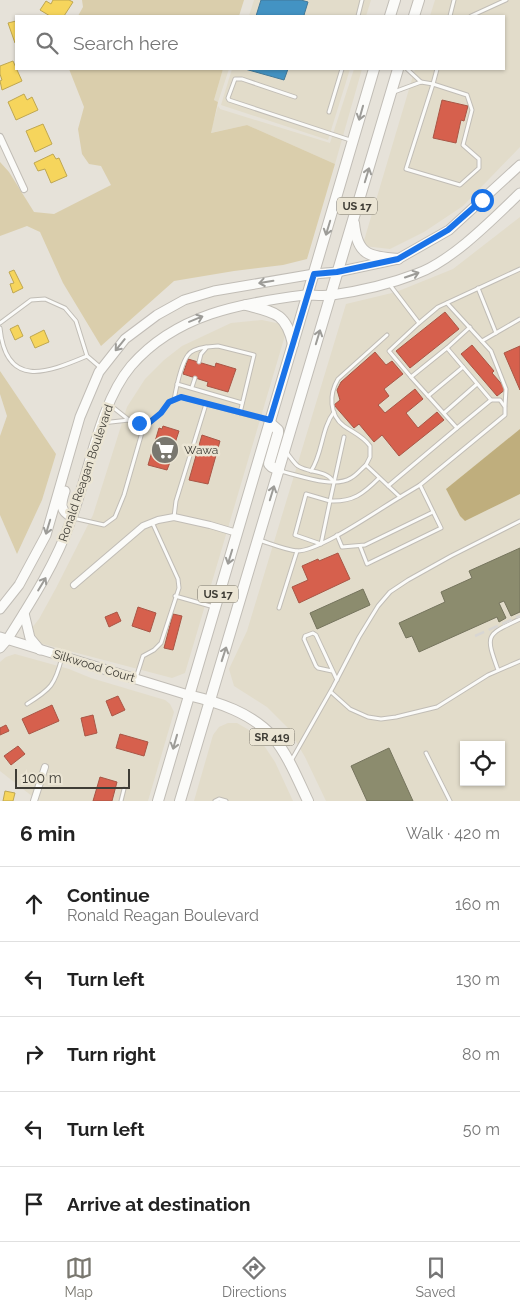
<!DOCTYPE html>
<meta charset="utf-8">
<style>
:root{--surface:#fff;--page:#f6f6f6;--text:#222;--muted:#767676;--line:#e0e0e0;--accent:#79776f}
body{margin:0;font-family:Raleway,sans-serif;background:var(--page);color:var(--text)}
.controls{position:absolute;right:15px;bottom:15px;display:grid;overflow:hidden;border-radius:0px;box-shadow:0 1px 4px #0004}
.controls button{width:45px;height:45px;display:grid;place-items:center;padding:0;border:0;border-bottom:1px solid var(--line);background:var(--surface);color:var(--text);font:25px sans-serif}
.scale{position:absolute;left:15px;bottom:12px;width:115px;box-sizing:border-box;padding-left:5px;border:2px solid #3f3d36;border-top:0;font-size:14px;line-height:18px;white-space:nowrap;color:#3f3d36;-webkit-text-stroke:4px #ebe5d4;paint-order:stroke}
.stop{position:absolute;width:15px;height:15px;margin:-11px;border:4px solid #1a73e8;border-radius:50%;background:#fff}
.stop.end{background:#1a73e8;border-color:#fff;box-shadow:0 1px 5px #0008}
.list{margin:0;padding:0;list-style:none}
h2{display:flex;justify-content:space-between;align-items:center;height:65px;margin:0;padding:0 20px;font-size:21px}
h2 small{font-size:16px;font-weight:400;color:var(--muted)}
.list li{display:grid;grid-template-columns:32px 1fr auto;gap:15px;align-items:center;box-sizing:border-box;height:75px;padding:0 20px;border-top:1px solid var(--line)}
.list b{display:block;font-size:19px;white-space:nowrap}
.list p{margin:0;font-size:16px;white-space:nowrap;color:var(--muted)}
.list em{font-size:16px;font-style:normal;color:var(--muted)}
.icon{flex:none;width:28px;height:28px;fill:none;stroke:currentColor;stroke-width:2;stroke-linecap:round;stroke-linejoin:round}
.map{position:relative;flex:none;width:520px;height:801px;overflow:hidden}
.search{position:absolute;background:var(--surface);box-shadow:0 1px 4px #0004;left:15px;right:15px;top:15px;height:55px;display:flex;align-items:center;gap:12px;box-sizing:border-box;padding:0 18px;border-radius:0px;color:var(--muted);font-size:19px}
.sheet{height:440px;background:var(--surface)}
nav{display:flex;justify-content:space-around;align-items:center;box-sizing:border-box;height:70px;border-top:1px solid var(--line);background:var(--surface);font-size:14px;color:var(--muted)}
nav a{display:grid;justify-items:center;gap:2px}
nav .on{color:var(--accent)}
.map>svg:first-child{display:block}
.built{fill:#e2dcca;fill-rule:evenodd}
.green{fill:#daceac}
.water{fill:#bfae7d}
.homes{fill:#f6d55c;stroke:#bfa751}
.shops{fill:#d6604d;stroke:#a95646}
.schools{fill:#4393c3;stroke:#427999}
.industry{fill:#8c8c6e;stroke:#75745d}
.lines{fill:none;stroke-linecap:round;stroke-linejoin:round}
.lane-casing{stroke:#c1bdb6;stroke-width:5}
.street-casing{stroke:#c1bdb6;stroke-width:8}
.secondary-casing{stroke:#c1bdb6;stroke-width:11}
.primary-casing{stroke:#c1bdb6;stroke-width:12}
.lane{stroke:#fbfbf9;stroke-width:3}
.street{stroke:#fbfbf9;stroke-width:6}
.secondary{stroke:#fbfbf9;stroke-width:9}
.primary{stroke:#fbfbf9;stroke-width:10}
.rail{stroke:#d8d6d3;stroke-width:2.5;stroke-dasharray:10 5;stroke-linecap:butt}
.oneway{stroke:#9d9c98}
.route{stroke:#1a73e8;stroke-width:6}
.labels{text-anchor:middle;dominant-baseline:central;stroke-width:5;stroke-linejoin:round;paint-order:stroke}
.shield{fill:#ebe5d4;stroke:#736f65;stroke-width:1}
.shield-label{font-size:11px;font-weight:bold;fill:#3f3d36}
.poi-label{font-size:12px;fill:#3f3d36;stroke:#ebe5d4;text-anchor:start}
.street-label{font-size:12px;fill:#3f3d36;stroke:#ebe5d4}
</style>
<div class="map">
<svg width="520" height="801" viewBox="0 0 520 801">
<rect width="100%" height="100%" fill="#e6e2d9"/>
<g class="built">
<polygon points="254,0 371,0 366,16 249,16"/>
<polygon points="435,0 520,0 520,147 463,206 424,232 390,249 364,246 363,244 415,69 504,69 504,16 430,16"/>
<polygon points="223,69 229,69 218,102 214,100"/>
<polygon points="232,69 350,69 328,140 221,105"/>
<polygon points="354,69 362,69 335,164 247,125 210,133 218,106 220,109 330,143"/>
<path d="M 520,217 L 520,429 L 462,476 L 465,521 L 520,494 L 520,801 L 326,801 L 305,757 L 288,728 L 267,707 L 234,686 L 229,669 L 247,631 L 346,304 L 396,292 L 453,269 ZM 464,745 L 501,745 L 501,782 L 464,782 Z"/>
<polygon points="262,320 281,324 286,332 185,673 172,678 39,643 33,636 31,629 39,619 56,588 93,515 127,407 145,379 164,360 182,346 231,323"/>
<polygon points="15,654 69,669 91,678 165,700 170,704 174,712 148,801 41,801 37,800 0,771 0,662 6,657"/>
<polygon points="228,723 237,723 249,730 265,747 275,762 293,801 194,801 213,735 219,727"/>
</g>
<g class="green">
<polygon points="82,0 244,0 239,16 78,16 83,7"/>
<polygon points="69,69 223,69 214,100 218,102 211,133 247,125 335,164 307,259 283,265 234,271 174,281 101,346 63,283 40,232 27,226 0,236 0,162 9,172 34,212 54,214 111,185 101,166 89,164 82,154 78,129 84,107"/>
<polygon points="0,371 56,454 42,500 17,554 0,515 0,436 7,416 0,394"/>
</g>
<polygon class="water" points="520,429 520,494 465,521 460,516 446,489"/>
<g class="homes">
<polygon points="53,0 69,0 73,2 64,16 50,16 40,10 46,1 51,4"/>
<polygon points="16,21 16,42 15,43 8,23"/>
<polygon points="13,61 22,81 2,90 0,81 2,80 0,74 0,66"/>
<polygon points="24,94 27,100 32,97 38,110 16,120 8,102"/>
<polygon points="43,124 52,144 35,152 26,131"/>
<polygon points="53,154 56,159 59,158 67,176 51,183 45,169 38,171 34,163"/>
<polygon points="14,270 23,288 13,293 10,284 14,283 9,272"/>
<polygon points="18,325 23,336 15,340 10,329"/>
<polygon points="44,330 49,342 35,348 30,337"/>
<polygon points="5,791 15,793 13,801 3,801"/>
</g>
<g class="shops">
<polygon points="442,100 468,106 464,121 461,120 456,143 433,138"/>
<polygon points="445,312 459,329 410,368 396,351"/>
<polygon points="472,345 494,371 492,373 506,389 497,396 461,354"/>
<polygon points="520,346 520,390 504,353"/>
<polygon points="375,352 386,365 392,361 403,374 384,389 389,396 378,405 385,413 415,389 423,399 406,413 418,428 437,412 444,420 399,456 382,435 374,442 359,424 354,428 334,405 340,400 337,390 341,382"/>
<polygon points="188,359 215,367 216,363 236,369 228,392 207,386 208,382 183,374"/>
<polygon points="163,426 179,431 175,443 177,444 167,470 148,465 159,428 162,429"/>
<polygon points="202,435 220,441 208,484 189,480"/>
<polygon points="338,553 350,579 299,603 292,587 308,580 302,566 318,559 319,561"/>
<polygon points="138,607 156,613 150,632 132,626"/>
<polygon points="117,612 121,621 109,627 105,617"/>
<polygon points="173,614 182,616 173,650 164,648"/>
<polygon points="118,696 125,710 112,716 106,701"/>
<polygon points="52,705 59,721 29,734 22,719"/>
<polygon points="93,715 97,733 85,736 81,718"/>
<polygon points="6,725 9,731 0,735 0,728"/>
<polygon points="120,734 148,742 144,756 116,748"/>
<polygon points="18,746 25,754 11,765 4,756"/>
<polygon points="100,777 117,782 112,801 93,801"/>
</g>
<g class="schools">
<polygon points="261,0 301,0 308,2 304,15 307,16 256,16"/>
<polygon points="245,69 288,69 284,80"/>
</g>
<g class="industry">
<polygon points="520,548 520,612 511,616 504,601 499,603 506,618 499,622 497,617 419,652 412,636 406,638 399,623 445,602 441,592 472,578 469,571"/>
<polygon points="363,589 370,605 317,629 310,613"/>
<polygon points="389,748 413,801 367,801 351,766"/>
</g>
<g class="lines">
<defs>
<g id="lane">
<polyline points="358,16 362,0"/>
<polyline points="450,16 454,0"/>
<polyline points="471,16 506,0"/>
<polyline points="407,69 421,82"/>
<polygon points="433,84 467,95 472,110 463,145 479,159 479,168 460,185 406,169"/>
<polyline points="394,92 421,82 433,84 437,69"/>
<polyline points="295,97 242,79 235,79 228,98 229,100 350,140"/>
<polyline points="329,112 342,69"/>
<polyline points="390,285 419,323 389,351 411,377"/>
<polyline points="478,288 496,333"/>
<polyline points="447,303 491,351 506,389 505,406"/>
<polyline points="0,323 31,300 45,299 65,308 76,321 87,356 101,368"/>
<polyline points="419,323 438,307 520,269"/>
<path d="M 0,328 C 6,389 47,373 87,356"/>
<polyline points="482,341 520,319"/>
<polyline points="447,348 470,327"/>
<polyline points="199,362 201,354 207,347 218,346 254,355 240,413"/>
<polyline points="177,384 242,403"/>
<polyline points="192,387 195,378"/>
<polyline points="428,396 463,367"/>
<path d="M 174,400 C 176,389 181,364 188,355 C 191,350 200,348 206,347"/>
<polyline points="110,405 129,420"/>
<polyline points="444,413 477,384"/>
<polyline points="102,423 129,420 139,423 150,422 161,413 169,402 181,397 267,420"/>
<polyline points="457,428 491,400"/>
<path d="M 344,437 L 330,501 L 306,494 L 295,535 L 321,544 L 330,501 C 353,502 363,494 379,478"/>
<path d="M 287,453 C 291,458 294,463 298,466 C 309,473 326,470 333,481"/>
<path d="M 366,465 L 370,457 L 370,446 C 363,436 354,433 344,426 C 329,415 329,394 338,379 L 387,335"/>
<path d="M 280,471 C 299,475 333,489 351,478 C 357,475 361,469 366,465 L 400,497 L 420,485 L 505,415 L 505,407 L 500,400 L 491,400 L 447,348 L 411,377 L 457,428 L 388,486"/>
<path d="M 311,471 C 323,453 321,429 334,412"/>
<polyline points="174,517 176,501 206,404"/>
<polyline points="73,518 104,525 115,517 124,495 145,422"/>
<polyline points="337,535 342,547 365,545 433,512"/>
<path d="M 259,540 C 269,543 286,550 297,551 C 320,551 378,510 400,497"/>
<polyline points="360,546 367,564 441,528 420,485"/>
<polyline points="175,596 214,607"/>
<polyline points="279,608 297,551"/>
<path d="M 498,670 C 485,634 486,635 520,619"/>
<polyline points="332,671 318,668 316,666 304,639 305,636 313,633 316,635 337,680"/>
<polyline points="136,678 143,656 154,650 161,643 179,588 178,579 152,522"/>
<polyline points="331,692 350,709 368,717 381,719 396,717 437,707 488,675 520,661"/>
<path d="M 27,704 C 51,689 55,685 62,657"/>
<polyline points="426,753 450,801"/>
<polyline points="291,761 333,687 359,637 378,606 390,592 408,580 451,556 520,521"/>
<polyline points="121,801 124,789"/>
<polyline points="215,801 219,799 226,801"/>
</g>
<g id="street">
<polyline points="0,137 24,189"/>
<polyline points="74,585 143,526 158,520 174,517 210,525 237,533"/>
<polyline points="34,801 45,767"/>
</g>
<g id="secondary">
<path d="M 65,491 C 61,503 59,511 72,517"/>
<polyline points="0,609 19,585 46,535 80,417 99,372 125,339 157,315 184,300 214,291 314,274 337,272 398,259 449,230 520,165"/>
<polyline points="24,613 30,638 40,650"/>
<polyline points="0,637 188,695"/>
<path d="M 0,648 L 7,640 C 31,602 56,563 71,520 C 89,474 99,404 131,366 C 176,314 241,303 305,295 C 314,295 323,296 332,295 C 360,291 390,284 416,274 C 451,262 493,219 520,193"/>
</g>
<g id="primary">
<polyline points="390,16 395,0"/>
<polyline points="414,16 419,0"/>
<path d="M 354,223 C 357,255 369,257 398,259"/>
<path d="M 246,305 C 273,312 286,312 293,344"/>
<polyline points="270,423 278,430 278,433 269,464 272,467 279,470"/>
<path d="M 188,695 C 218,702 252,713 273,737 C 288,755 298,780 308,801"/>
<polyline points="158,801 374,69"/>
<polyline points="180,801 398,69"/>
</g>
</defs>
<use href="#lane" class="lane-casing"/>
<use href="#street" class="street-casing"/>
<use href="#secondary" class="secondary-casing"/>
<use href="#primary" class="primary-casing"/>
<use href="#lane" class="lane"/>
<use href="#street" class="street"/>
<use href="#secondary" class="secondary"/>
<use href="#primary" class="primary"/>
<polyline class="rail" points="475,636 520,616"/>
</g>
<defs><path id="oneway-shaft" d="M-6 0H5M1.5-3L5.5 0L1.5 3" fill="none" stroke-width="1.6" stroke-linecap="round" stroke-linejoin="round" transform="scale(1.25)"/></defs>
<g class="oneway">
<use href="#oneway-shaft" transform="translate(361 113) rotate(106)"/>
<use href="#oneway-shaft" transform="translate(367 175) rotate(-73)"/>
<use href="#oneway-shaft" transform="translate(328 228) rotate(107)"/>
<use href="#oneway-shaft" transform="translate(412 275) rotate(-19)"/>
<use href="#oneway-shaft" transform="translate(266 282) rotate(171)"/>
<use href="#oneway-shaft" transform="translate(196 319) rotate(-22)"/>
<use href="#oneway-shaft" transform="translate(318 337) rotate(-73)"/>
<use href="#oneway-shaft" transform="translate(120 345) rotate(129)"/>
<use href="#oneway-shaft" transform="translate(272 493) rotate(-73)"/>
<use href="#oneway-shaft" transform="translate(48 527) rotate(107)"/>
<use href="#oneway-shaft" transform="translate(230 557) rotate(107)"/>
<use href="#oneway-shaft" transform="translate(42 584) rotate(-59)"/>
<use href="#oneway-shaft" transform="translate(224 654) rotate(-72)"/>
<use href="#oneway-shaft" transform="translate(175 742) rotate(106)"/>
</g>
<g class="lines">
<polyline class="route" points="139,423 150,422 161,413 169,402 181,397 270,420 314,274 337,272 398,259 448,230 482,200"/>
</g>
<defs>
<symbol id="supermarket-disc" viewBox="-11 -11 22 22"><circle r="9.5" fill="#79776f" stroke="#ebe5d4"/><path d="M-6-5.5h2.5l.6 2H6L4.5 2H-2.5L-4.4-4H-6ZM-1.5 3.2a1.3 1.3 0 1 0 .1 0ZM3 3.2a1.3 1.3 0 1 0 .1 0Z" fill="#fff"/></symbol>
</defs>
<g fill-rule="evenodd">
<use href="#supermarket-disc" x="149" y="434" width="32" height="32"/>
</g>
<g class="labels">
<g class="shield">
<rect x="337" y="197.5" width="40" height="17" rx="4"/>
<rect x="198" y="585.5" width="40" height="17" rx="4"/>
<rect x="249.5" y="728.5" width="45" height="17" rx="4"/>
</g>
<g class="shield-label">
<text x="357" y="206">US 17</text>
<text x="218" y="594">US 17</text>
<text x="272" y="737">SR 419</text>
</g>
<g class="poi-label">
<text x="184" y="450">Wawa</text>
</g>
<g class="street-label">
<text transform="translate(86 473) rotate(-71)">Ronald Reagan Boulevard</text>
<text transform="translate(94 666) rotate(17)">Silkwood Court</text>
</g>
</g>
</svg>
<div class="controls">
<button><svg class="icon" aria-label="locate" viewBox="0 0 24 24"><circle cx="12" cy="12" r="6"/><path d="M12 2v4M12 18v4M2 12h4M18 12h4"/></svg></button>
</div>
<div class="scale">100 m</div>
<div class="stop" style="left:482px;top:200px"></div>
<div class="stop end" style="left:139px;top:423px"></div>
<div class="search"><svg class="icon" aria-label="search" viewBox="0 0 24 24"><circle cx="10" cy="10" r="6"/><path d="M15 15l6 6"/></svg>Search here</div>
</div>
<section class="sheet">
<h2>6 min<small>Walk · 420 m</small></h2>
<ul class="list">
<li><svg class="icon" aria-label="ahead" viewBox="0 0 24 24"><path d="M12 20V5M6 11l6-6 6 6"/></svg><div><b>Continue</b><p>Ronald Reagan Boulevard</p></div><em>160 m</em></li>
<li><svg class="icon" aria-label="left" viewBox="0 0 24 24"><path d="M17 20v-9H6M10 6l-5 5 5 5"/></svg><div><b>Turn left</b></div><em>130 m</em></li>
<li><svg class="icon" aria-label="right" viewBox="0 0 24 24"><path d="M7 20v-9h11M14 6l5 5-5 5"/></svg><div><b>Turn right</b></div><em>80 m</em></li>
<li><svg class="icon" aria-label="left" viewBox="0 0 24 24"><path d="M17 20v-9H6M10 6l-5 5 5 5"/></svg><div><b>Turn left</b></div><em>50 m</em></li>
<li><svg class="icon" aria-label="arrive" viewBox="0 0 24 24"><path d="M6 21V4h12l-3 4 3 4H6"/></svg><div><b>Arrive at destination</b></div></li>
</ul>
</section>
<nav>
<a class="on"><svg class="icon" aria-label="map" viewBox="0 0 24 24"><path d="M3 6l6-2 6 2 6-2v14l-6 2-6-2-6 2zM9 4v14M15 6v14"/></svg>Map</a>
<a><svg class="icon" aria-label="directions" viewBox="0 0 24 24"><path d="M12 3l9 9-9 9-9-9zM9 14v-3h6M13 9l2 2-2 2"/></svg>Directions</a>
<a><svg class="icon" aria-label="saved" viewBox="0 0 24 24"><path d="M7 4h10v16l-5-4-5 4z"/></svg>Saved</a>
</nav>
